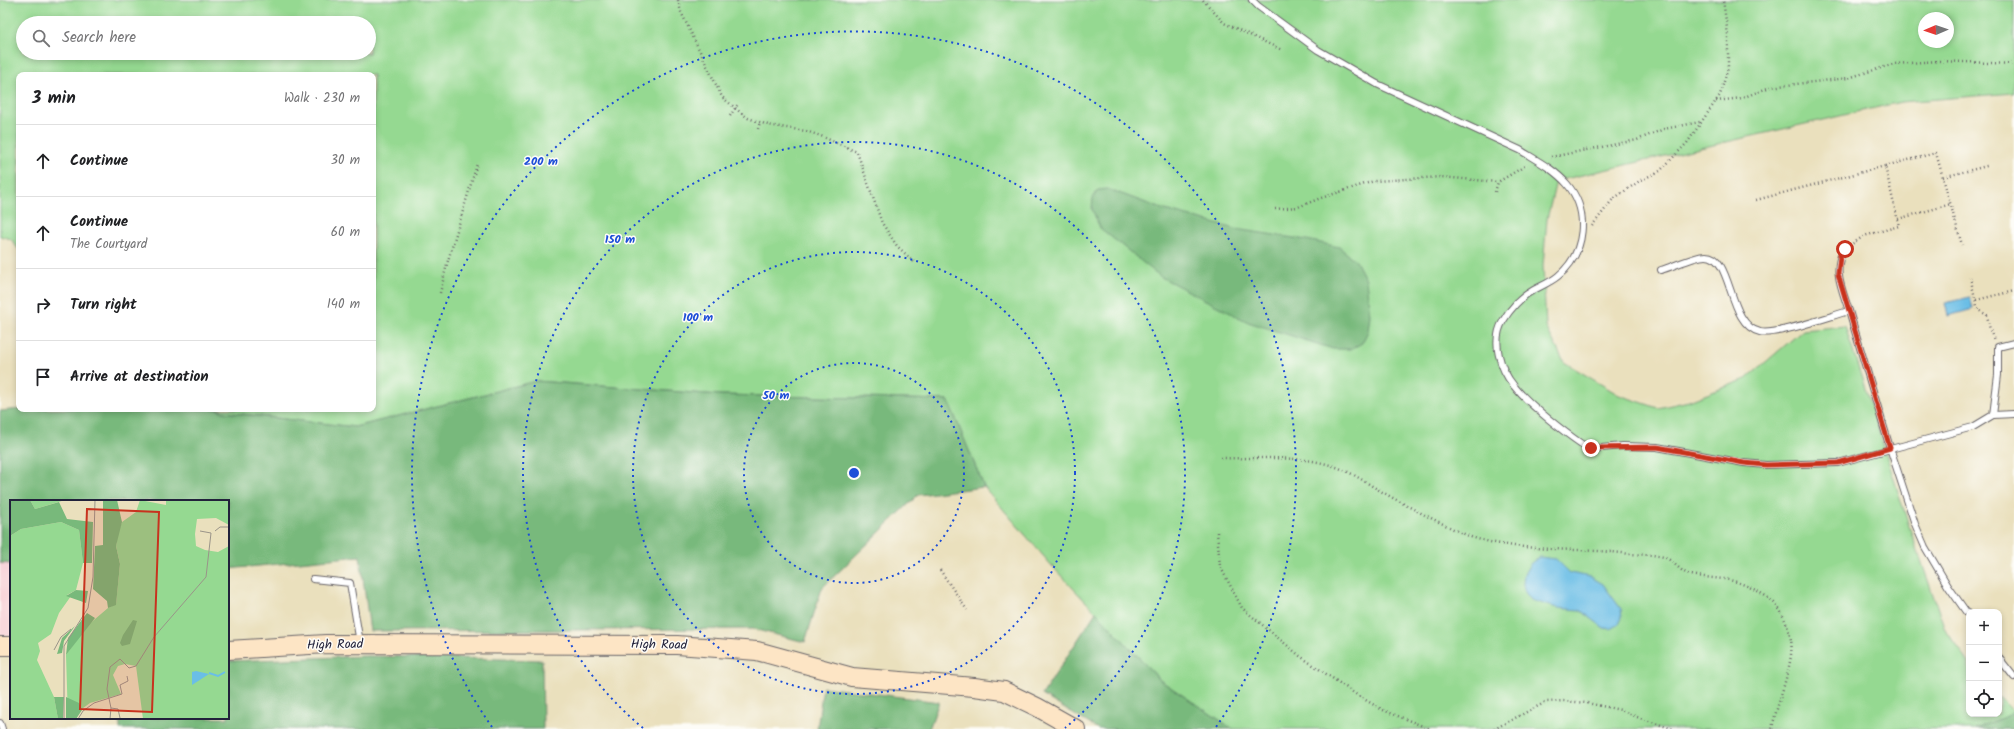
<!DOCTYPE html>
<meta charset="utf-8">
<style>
:root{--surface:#fff;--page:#f2f2f2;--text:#202124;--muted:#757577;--line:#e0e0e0}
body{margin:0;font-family:Kalam,sans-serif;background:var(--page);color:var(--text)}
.controls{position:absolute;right:12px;bottom:12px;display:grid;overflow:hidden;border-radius:8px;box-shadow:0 2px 6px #0003}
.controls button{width:36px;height:36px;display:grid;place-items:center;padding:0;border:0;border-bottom:1px solid var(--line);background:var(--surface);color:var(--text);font:20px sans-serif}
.compass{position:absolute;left:1918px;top:12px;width:36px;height:36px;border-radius:50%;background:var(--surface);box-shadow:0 2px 6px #0003;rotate:268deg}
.stop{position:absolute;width:12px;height:12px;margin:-9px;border:3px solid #c8321e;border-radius:50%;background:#fff}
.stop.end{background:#c8321e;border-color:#fff;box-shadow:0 1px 4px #0008}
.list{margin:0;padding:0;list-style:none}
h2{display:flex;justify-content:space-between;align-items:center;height:52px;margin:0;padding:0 16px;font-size:17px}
h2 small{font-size:13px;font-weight:400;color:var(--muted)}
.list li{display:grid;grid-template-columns:26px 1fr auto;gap:12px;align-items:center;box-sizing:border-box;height:72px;padding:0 16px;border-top:1px solid var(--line)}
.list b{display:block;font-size:15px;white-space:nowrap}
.list p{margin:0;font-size:13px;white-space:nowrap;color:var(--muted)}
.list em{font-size:13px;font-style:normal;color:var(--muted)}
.icon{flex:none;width:22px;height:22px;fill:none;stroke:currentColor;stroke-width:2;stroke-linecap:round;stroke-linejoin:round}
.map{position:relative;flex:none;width:2014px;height:729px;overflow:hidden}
.search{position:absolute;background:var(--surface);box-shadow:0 2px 6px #0003;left:16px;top:16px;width:360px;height:44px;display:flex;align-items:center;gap:10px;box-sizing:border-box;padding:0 14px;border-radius:22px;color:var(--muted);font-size:15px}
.panel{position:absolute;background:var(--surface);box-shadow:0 2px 6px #0003;left:16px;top:72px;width:360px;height:340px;border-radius:8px}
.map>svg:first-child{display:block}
.built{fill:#f7cfd5}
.green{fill:#95d991;stroke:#5c7e66;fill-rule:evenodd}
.forest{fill:#78b97b;stroke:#4d6e5b}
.water{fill:#6abee6;stroke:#467090}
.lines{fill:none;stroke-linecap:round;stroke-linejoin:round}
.service-casing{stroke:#686468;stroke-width:8}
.secondary-casing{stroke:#686468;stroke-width:20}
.path{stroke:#686468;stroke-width:2.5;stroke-dasharray:1 3;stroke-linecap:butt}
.service{stroke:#fff;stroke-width:6}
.secondary{stroke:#fde5c5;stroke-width:18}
.route{stroke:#c8321e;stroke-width:5}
.ring{fill:none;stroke:#1d4ed8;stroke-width:2;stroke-dasharray:2 4}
.labels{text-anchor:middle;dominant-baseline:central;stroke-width:3;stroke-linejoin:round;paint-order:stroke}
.street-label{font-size:13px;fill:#22223b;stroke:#fdfcf7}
.inset-river{fill:none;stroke:#6abee6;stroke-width:2}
.inset-road{fill:none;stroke:#9a9489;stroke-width:1}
.view{fill:#c8321e;fill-opacity:0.15;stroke:#c8321e;stroke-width:2}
.inset-edge{fill:none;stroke:#22223b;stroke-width:2}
.centre{fill:#1d4ed8;stroke:#fdfcf7;stroke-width:2}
.ring-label{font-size:12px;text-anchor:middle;font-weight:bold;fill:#1d4ed8;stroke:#fdfcf7;stroke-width:3;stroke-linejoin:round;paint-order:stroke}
</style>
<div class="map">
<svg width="2014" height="729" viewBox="0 0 2014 729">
<rect width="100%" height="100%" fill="#fdfcf7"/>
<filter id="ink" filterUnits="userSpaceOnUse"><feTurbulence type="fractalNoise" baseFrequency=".025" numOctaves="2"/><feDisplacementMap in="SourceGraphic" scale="8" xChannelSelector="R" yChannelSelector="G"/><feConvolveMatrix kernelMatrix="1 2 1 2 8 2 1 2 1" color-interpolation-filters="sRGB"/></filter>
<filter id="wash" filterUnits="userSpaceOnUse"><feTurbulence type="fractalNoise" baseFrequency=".012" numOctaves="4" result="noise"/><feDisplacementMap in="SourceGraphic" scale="16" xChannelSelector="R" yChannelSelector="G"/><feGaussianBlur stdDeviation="0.9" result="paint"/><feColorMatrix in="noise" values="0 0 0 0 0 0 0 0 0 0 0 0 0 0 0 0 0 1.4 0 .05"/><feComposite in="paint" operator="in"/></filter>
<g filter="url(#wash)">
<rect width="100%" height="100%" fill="#eae0bd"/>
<polygon class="built" points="0,563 11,564 11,636 0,636"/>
<path class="green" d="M 0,0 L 2014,0 L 2014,93 L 1901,102 L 1556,181 L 1547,219 L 1543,265 L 1546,327 L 1564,362 L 1619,395 L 1658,408 L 1689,401 L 1746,379 L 1803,330 L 1845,326 L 1909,526 L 1945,629 L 1969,663 L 1969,714 L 1999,714 L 1999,697 L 2014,712 L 2014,729 L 1233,729 L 1161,681 L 1052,566 L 984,487 L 948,400 L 720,395 L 536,381 L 355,427 L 224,412 L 216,409 L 373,409 L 373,75 L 19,75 L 19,250 L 11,239 L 0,236 ZM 1924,18 L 1948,18 L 1948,42 L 1924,42 ZM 23,23 L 369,23 L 369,53 L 23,53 Z"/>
<g class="forest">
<polygon points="1108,189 1165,210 1235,229 1307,240 1339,247 1356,261 1366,280 1370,315 1368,331 1362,343 1351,349 1333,349 1248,322 1161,277 1100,228 1092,209 1093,197 1098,190"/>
<polygon points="536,381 720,395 948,400 984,487 918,495 822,588 805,642 753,629 370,631 360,556 228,569 228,501 11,501 11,564 0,563 0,411 21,409 216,409 224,412 355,427"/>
<polygon points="1096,612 1161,681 1233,729 1098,729 1042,695"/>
<polygon points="368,656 542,660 543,729 120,729 120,718 228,718 228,661"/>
<polygon points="823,687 939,702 929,729 817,729"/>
<polygon points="2014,713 2014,729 1975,729"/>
</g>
<g class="water">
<polygon points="1970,297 1973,309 1948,316 1945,303"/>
<polygon points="1539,557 1556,559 1570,573 1591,577 1603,584 1621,609 1622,618 1619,624 1610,629 1604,628 1580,610 1557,608 1531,600 1525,592 1523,585 1524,574 1530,564"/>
</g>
</g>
<g filter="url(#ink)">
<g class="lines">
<defs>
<g id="service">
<path d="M 1252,0 L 1258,6 L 1318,50 L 1377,84 L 1520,150 C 1536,160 1554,169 1567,184 C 1590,211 1586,253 1558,276 C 1551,282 1541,286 1532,291 C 1521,297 1509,310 1503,321 C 1491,341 1500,369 1514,386 C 1528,404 1564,432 1583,445 L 1591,448 L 1601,448 L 1623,446 L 1657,447 L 1744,463 L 1766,465 L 1838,463 L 1973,427 L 1993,415 L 2014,414"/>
<path d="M 1845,249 C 1831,268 1843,291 1849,311"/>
<path d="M 1661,270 C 1672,267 1695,256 1705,256 C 1733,254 1727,325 1760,332 C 1775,336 1830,316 1849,311 L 1890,448 L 1915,524 L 1925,547 L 1948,586 L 1969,616"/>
<polyline points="1993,415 1998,375 1998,347 2014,343"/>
<polyline points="313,579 350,583 360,643"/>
<polyline points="1999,658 2014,677"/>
<polyline points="0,723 2,729"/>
</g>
<g id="secondary">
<polyline points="0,646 11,646"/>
<polyline points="228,650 326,644 677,645 757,651 852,677 974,687 1004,691 1037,707 1076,729"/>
</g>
</defs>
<use href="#service" class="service-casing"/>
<use href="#secondary" class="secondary-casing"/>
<g class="path">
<polyline points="678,0 681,12 722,97 740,112 748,118 768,125 806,131 821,136 857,152 882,223 897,246 915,263"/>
<polyline points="1203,0 1224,23 1282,50"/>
<polyline points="1716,101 1742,98 1770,87 1848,78 1894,64 1940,61 2014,64"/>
<polyline points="730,116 738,104"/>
<polyline points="758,129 760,122"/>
<polyline points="1551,157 1637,140 1664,129 1700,122"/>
<polyline points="1885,166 1936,153 1962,245"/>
<polyline points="1943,177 1987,166"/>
<polyline points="1495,192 1498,182 1525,166"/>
<polyline points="1756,200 1885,166 1899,226 1864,236 1852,244"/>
<polyline points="1275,209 1298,207 1321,198 1374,181 1441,177 1498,182"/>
<polyline points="1898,219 1951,204"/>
<polyline points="1592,226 1613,199 1641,180 1660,171 1687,143 1720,95 1728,68 1728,35 1723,0"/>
<polyline points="1970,277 1978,310 1987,315 1990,330 1994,340"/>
<polyline points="440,293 447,264 477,164"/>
<polyline points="1976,300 2014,291"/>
<path d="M 1221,458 C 1255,459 1297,455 1330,465 C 1352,471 1367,484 1386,494 C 1414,510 1442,524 1471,537 C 1523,553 1577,547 1630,554 C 1641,555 1657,554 1666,558 C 1676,563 1680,572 1691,575 C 1703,577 1713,578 1724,579 C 1740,581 1771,595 1779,609 C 1785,618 1789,630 1791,640 C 1795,662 1776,705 1772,729"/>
<polyline points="1217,532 1220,566 1242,608 1300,656 1357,695 1383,710 1430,729"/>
<polyline points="940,570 967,610"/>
<polyline points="1494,729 1546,702 1563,701 1587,703 1621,710 1637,717 1673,729"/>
</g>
<use href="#service" class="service"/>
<use href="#secondary" class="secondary"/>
</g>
</g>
<g class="lines" filter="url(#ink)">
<polyline class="route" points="1591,448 1657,447 1744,463 1766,465 1838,463 1890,448 1838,274 1840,256 1845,249"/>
</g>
<g class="ring">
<circle cx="854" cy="473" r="110"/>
<circle cx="854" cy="473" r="221"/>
<path d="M643 728A331 331 0 1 1 1065 728"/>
<path d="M492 727A442 442 0 1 1 1216 727"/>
</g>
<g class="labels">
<g class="street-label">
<text transform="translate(335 645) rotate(-1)">High Road</text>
<text transform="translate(659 645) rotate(1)">High Road</text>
</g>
</g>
<g transform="translate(10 500)">
<rect width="219" height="219" fill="#eae0bd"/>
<path d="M 20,0 L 55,0 L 25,9 ZM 130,0 L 156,5 L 156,0 L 219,0 L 219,25 L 206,18 L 187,19 L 185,34 L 186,46 L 195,50 L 208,52 L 219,46 L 219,219 L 133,219 L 126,166 L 115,164 L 108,166 L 103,175 L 111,194 L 80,203 L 58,219 L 56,155 L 78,125 L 98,108 L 106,104 L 110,64 L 106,46 L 108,33 L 112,22 L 126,12 ZM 51,22 L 69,30 L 73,63 L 66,90 L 57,95 L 61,96 L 49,113 L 41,134 L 28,143 L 30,151 L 27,160 L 44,197 L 48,219 L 0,219 L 0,36 L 11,29 Z" fill="#95d991"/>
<path d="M 0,0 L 20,0 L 25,9 L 49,2 L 57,19 L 83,22 L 82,63 L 73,63 L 69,30 L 51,22 L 11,29 L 0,36 ZM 93,0 L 107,0 L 112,22 L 106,46 L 110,64 L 106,105 L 98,108 L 97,101 L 83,89 L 85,46 L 93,45 ZM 66,90 L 78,91 L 76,103 L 56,96 ZM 77,113 L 85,118 L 56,155 L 58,138 ZM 123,120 L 127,121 L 120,144 L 112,146 L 110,143 L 113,135 ZM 65,126 L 54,141 L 52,153 L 47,154 L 52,138 ZM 44,197 L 54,197 L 53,219 L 48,219 ZM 56,197 L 69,203 L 72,210 L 66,219 L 56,219 Z" fill="#78b97b"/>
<path d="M 186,171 L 199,174 L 182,185 L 182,172 Z" fill="#6abee6"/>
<path class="inset-river" d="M 199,173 L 208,176 L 215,172"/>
<path class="inset-road" d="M 205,31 L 210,27 L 219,27M 44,150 L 51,137 L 61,129M 101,208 L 108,209 L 110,218M 54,219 L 54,146 L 78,108 L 83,77 L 85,0M 68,219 L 73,211 L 84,203 L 112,194 L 110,185 L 118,181 L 117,176M 100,219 L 101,208 L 97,189 L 100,167 L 110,159 L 119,168 L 126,166 L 144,137 L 196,77 L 201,33 L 190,31"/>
<path class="view" d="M 77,9 L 149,12 L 142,212 L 70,209 Z"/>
<rect width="219" height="219" class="inset-edge"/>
</g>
<circle cx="854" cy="473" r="6" class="centre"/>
<g class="ring-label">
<text x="541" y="165">200 m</text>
<text x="620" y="243">150 m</text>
<text x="698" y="321">100 m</text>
<text x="776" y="399">50 m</text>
</g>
</svg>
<div class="controls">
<button>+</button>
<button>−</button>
<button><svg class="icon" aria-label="locate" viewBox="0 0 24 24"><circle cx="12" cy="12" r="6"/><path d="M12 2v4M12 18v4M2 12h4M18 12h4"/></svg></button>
</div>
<svg class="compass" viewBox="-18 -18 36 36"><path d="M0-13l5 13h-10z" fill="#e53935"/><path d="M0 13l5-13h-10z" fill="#757577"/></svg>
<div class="stop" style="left:1845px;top:249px"></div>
<div class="stop end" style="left:1591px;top:448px"></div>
<div class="search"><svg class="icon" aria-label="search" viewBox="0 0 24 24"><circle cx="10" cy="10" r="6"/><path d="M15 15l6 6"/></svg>Search here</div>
<section class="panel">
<h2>3 min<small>Walk · 230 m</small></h2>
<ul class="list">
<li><svg class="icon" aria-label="ahead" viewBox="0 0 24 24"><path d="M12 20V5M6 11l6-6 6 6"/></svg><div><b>Continue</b></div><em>30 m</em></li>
<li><svg class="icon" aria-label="ahead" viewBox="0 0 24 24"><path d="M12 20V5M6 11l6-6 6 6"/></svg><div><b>Continue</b><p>The Courtyard</p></div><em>60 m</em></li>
<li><svg class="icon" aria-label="right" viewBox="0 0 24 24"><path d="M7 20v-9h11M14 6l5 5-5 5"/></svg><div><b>Turn right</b></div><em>140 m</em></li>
<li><svg class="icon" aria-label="arrive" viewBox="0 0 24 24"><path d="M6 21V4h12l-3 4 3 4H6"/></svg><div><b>Arrive at destination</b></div></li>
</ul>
</section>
</div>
